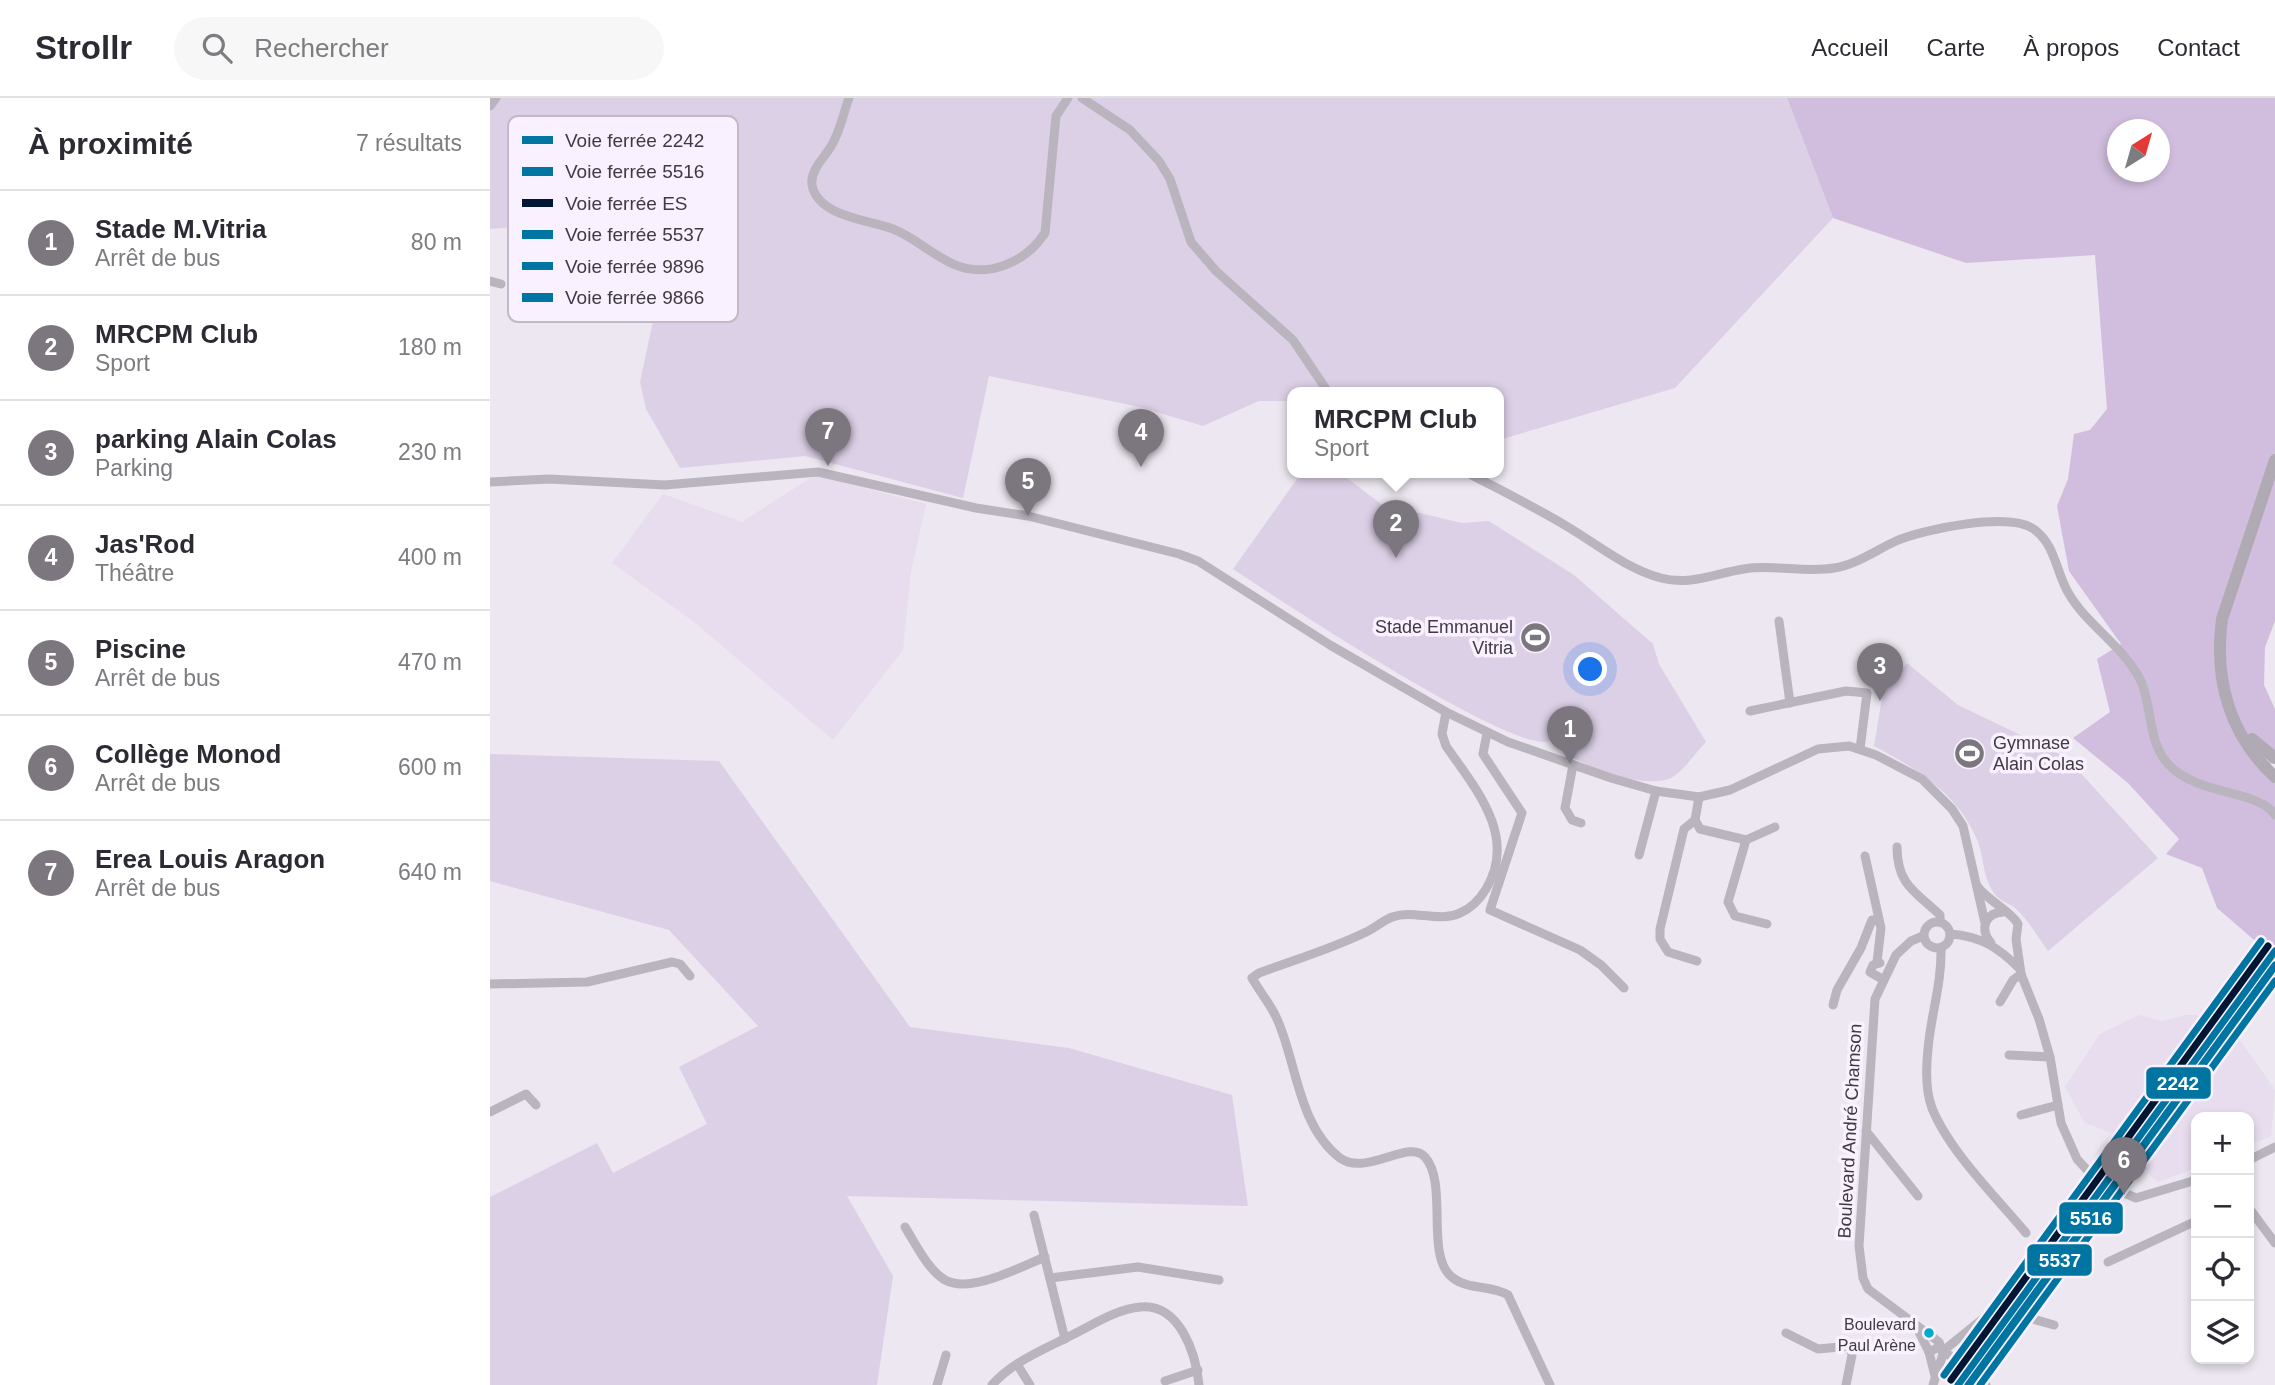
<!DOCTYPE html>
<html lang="fr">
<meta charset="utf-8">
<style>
:root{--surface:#fff;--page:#f7f7f7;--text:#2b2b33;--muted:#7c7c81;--line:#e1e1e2;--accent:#7c777f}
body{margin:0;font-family:Helvetica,sans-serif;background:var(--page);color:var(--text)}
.controls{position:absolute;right:21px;bottom:21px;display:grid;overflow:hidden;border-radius:14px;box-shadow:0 4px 10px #0003}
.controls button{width:63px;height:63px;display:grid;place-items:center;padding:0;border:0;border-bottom:2px solid var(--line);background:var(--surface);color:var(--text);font:35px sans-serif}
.compass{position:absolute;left:1617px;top:21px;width:63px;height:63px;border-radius:50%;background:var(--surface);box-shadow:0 4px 10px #0003;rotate:37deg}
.you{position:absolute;left:1101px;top:572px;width:24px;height:24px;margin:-18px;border:5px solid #fff;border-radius:50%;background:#1a73e8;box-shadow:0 0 0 10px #1a73e833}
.badge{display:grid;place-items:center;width:46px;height:46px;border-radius:50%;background:var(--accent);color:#fff;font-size:23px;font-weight:700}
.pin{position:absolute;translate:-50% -58px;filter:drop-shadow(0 2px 4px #0008)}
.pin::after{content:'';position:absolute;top:37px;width:24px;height:21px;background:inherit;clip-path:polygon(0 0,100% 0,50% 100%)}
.popup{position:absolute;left:797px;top:289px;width:217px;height:91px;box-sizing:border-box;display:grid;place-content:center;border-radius:14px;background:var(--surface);filter:drop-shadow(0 2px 5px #0005);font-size:23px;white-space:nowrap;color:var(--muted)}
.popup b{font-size:26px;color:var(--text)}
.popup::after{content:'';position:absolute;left:50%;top:100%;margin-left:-14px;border:14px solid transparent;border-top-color:var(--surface)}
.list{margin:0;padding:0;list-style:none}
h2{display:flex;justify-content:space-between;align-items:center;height:91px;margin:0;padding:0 28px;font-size:30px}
h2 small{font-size:23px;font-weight:400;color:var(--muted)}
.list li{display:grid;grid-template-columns:46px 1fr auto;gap:21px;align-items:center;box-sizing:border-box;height:105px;padding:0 28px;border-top:2px solid var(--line)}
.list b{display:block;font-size:26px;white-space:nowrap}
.list p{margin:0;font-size:23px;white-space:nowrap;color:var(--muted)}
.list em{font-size:23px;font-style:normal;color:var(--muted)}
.icon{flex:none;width:38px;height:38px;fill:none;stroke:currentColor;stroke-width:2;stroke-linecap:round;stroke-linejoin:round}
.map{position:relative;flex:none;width:1785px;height:1287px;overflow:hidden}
header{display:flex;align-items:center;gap:42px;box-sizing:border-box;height:98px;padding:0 35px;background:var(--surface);border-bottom:2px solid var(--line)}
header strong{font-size:33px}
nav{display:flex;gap:38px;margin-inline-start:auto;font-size:24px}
.search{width:490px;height:63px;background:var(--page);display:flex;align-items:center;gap:18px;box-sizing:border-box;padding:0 24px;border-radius:38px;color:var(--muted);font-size:26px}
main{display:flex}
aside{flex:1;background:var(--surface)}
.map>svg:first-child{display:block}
.built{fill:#e7ddee}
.green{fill:#dcd0e6}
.forest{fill:#d1bede;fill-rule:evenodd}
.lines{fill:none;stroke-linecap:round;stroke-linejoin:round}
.street{stroke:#b9b4bd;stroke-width:9}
.secondary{stroke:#b0aab4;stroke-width:12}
.rail-1-casing{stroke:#f9f1ff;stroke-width:12}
.rail-2-casing{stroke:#f9f1ff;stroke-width:12}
.rail-3-casing{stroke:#f9f1ff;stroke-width:12}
.rail-4-casing{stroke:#f9f1ff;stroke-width:12}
.rail-5-casing{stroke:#f9f1ff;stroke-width:12}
.rail-6-casing{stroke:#f9f1ff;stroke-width:12}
.rail-1{stroke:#0075a1;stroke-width:7}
.rail-2{stroke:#0075a1;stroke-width:7}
.rail-3{stroke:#011633;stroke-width:7}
.rail-4{stroke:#0075a1;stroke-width:7}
.rail-5{stroke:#0075a1;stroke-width:7}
.rail-6{stroke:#0075a1;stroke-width:7}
.bus-dot{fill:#00a9ce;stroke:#f9f1ff;stroke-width:2.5}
.labels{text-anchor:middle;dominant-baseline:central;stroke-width:7;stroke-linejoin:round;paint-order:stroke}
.bus-label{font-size:16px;fill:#3f3b42;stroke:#f9f1ff;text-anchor:end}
.poi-label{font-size:18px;fill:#3f3b42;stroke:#f9f1ff;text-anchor:end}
.street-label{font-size:18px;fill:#3f3b42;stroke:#f9f1ff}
.key{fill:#f9f1ff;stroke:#c1bac6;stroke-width:2}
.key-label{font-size:19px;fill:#3f3b42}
.line-badge{stroke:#f9f1ff;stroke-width:2.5}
.badge-label{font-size:19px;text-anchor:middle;font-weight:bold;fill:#fff}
</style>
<header>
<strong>Strollr</strong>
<div class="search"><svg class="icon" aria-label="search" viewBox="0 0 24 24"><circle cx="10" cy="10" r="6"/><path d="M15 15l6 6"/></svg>Rechercher</div>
<nav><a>Accueil</a><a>Carte</a><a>À propos</a><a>Contact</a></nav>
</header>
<main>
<aside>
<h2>À proximité<small>7 résultats</small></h2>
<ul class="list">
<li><span class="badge">1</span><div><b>Stade M.Vitria</b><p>Arrêt de bus</p></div><em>80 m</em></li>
<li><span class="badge">2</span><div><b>MRCPM Club</b><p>Sport</p></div><em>180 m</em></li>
<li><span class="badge">3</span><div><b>parking Alain Colas</b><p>Parking</p></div><em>230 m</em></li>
<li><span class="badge">4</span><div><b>Jas'Rod</b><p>Théâtre</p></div><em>400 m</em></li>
<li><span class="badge">5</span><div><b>Piscine</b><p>Arrêt de bus</p></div><em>470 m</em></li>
<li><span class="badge">6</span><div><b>Collège Monod</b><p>Arrêt de bus</p></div><em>600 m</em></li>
<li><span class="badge">7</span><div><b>Erea Louis Aragon</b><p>Arrêt de bus</p></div><em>640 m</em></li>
</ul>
</aside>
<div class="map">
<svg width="1785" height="1287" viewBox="0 0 1785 1287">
<rect width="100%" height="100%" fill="#ece7f0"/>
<g class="built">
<polygon points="325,377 436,406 421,474 413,552 343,642 204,524 122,465 173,396 252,424"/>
<polygon points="1649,917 1672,923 1695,917 1706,917 1729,924 1752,945 1785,992 1781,1038 1759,1047 1759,1019 1706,1019 1706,1070 1668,1084 1658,1075 1648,1058 1652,1034 1642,1027 1635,1038 1624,1036 1595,1025 1575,989 1610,936"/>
</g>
<g class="green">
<polygon points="0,0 1297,0 1343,120 1185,290 1009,342 1009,294 803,294 803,303 769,303 713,328 650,309 499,278 473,400 315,358 190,370 156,311 150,284 186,116 0,131"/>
<path d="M 812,374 L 849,374 L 891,406 L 972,425 L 999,423 L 1084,477 L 1163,546 L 1169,566 L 1216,644 C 1206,654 1193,674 1181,680 C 1152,693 1077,665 1061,642 C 1033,663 780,496 743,471 Z"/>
<path d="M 1417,565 L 1468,607 L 1576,659 L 1668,760 L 1558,853 C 1548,840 1538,821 1525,810 C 1518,804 1510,804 1504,795 C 1493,780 1494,761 1488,744 C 1469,696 1427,671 1384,648 L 1393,594 Z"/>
<polygon points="0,656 229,663 420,929 579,950 742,997 758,1108 357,1098 403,1178 387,1287 0,1287 0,1099 107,1045 123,1075 217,1026 189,969 268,928 179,832 0,783"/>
</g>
<path class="forest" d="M 1297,0 L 1785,0 L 1785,523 L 1775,549 L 1774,587 L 1785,611 L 1785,661 L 1776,673 L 1785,681 L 1785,860 L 1727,810 L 1712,770 L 1676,756 L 1689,741 L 1638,685 L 1583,640 L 1620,614 L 1607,561 L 1631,546 L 1579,473 L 1567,408 L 1578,381 L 1584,336 L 1600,332 L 1617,311 L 1605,157 L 1476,165 L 1343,120 ZM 1628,32 L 1670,32 L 1670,74 L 1628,74 Z"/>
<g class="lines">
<g class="street">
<path d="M 359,0 C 353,16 350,35 340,50 C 333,61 320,73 322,87 C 328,119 380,122 403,131 C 424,139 441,156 463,166 C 497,181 535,165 555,135 L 566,18 L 578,0"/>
<polyline points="592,0 640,32 669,63 680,81 701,144 726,173 803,242 838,294"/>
<polyline points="0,8 6,0"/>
<polyline points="0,183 11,186"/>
<path d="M 976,374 C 1010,392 1045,409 1078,429 C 1108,447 1137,471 1171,480 C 1199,488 1227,475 1254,471 C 1284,466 1314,475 1344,470 C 1366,467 1386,452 1406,443 C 1433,431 1521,413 1545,432 C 1566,448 1566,475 1579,496 C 1597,527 1632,547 1650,581 C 1663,608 1657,643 1678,666 C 1709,699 1768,691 1785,717"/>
<polyline points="0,384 59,381 175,387 328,374 486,410 538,418 689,456 708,463 840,547 956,614 1018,644 1121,680 1166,693 1209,699 1240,692 1328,651 1359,648 1386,657 1432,681 1462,711 1473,728 1495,825"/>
<polyline points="1289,523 1300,605"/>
<polyline points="1260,613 1356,593 1377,595 1370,651"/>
<path d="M 956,614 L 952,636 L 956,648 C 985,690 1028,738 996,791 C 990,801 982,810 970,815 C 947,825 924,811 902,819 C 892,823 884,831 874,835 C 841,851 804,862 769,875 L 762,880 C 770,894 781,907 787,921 C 807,965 808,1028 850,1060 C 877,1079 919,1040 935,1059 C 959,1086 934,1159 963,1180 C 979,1192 1001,1187 1018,1197 L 1060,1287"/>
<polyline points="997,635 993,656 1032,715 1000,812 1090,852 1111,867 1134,890"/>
<polyline points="1083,667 1075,710 1082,722 1091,725"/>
<polyline points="1209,699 1205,722 1210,731 1256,742 1285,729"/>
<polyline points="1205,722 1194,731 1170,831 1170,841 1178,854 1207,863"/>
<polyline points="1256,742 1238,804 1245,818 1277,826"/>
<path d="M 1407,749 C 1407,787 1426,794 1450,817 L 1450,824"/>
<polyline points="1149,757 1166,693"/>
<polyline points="1375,758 1391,830 1387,864"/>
<path d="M 1487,788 C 1498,803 1521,813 1528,826 L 1526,841 L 1531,876 L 1549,921 L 1560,959 L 1571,1025 L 1587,1061 L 1608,1084 L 1646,1100 L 1706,1082"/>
<circle cx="1447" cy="837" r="13"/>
<path d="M 1460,836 C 1491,838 1509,850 1530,871"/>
<polyline points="1433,838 1421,843 1406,857 1385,901 1369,1148 1373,1180 1378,1191 1449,1244 1453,1256 1443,1287"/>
<path d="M 1501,845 C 1489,831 1495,815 1513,814"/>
<path d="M 1451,850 C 1452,885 1441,916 1438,951 C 1436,970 1435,992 1442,1010 C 1459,1053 1506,1099 1536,1135"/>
<polyline points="1390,865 1383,867 1380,874 1392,881"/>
<polyline points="0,886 97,884 182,864 190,866 200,878"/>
<polyline points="1510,904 1523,882 1531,876"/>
<polyline points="1343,907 1347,892 1371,850 1382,822 1388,823"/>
<polyline points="1519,957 1560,959"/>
<polyline points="0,1014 36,996 46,1007"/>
<polyline points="1531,1017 1568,1007"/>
<polyline points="1376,1033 1428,1098"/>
<polyline points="1759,1062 1785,1049"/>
<polyline points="1759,1110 1785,1145"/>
<polyline points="544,1117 575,1241"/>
<path d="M 415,1129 C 425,1145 438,1172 455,1182 C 481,1196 530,1169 555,1159"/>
<polyline points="1618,1164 1706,1123"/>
<polyline points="560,1180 648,1169 729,1182"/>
<polyline points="1425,1226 1439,1254 1445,1278"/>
<polyline points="1296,1235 1328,1251 1360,1248 1362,1257 1356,1287"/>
<polyline points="1453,1253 1500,1215 1508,1211 1564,1227"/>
<polyline points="1439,1254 1449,1249 1496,1287"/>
<polyline points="527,1266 540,1287"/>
<polyline points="675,1283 708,1272"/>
<polyline points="447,1287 456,1257"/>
<path d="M 502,1287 C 522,1264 553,1252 580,1238 C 601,1228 626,1211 650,1209 C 690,1205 706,1256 709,1287"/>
</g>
<g class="secondary">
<path d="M 1785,362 L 1732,521 C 1724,581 1739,637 1785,679"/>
<polyline points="1762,641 1785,660"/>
</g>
<defs>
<polyline id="rail-1" points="1468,1287 1785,853"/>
<polyline id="rail-2" points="1479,1287 1785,868"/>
<polyline id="rail-3" points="1461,1282 1778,848"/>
<polyline id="rail-4" points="1478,1287 1785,867"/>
<polyline id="rail-5" points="1490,1287 1785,883"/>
<polyline id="rail-6" points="1454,1277 1771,843"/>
</defs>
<use href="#rail-1" class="rail-1-casing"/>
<use href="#rail-2" class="rail-2-casing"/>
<use href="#rail-3" class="rail-3-casing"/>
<use href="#rail-4" class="rail-4-casing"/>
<use href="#rail-5" class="rail-5-casing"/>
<use href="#rail-6" class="rail-6-casing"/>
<use href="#rail-1" class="rail-1"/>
<use href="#rail-2" class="rail-2"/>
<use href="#rail-3" class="rail-3"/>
<use href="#rail-4" class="rail-4"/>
<use href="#rail-5" class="rail-5"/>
<use href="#rail-6" class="rail-6"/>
</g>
<defs>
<symbol id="stadium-disc" viewBox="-11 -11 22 22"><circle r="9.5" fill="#7c777f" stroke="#f9f1ff"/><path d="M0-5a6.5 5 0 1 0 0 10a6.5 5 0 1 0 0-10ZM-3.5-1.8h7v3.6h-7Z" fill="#fff"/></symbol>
</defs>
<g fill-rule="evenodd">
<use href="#stadium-disc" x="1028" y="522" width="35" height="35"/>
<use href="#stadium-disc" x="1462" y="638" width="35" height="35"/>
</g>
<circle class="bus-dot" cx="1439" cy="1235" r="6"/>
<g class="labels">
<g class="bus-label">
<text x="1426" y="1226">Boulevard<tspan x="1426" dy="21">Paul Arène</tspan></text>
</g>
<g class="poi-label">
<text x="1023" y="529">Stade Emmanuel<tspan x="1023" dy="21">Vitria</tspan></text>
<text x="1503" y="645" text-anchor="start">Gymnase<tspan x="1503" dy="21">Alain Colas</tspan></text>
</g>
<g class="street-label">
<text transform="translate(1360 1033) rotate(-87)">Boulevard André Chamson</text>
</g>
</g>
<rect x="18" y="18" width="230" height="206" rx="10" class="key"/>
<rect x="32" y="38" width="31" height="8" fill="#0075a1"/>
<rect x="32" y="69" width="31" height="9" fill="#0075a1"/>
<rect x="32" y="101" width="31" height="8" fill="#011633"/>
<rect x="32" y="132" width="31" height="9" fill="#0075a1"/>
<rect x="32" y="164" width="31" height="8" fill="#0075a1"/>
<rect x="32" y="195" width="31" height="9" fill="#0075a1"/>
<g class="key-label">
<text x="75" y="49">Voie ferrée 2242</text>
<text x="75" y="80">Voie ferrée 5516</text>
<text x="75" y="112">Voie ferrée ES</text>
<text x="75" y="143">Voie ferrée 5537</text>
<text x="75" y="175">Voie ferrée 9896</text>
<text x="75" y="206">Voie ferrée 9866</text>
</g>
<g class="line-badge">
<rect x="1655" y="968" width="67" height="34" rx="7" fill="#0075a1"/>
<rect x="1568" y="1103" width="66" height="34" rx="7" fill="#0075a1"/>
<rect x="1536" y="1145" width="67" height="34" rx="7" fill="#0075a1"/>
</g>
<g class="badge-label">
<text x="1688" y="992">2242</text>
<text x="1601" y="1127">5516</text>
<text x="1570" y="1169">5537</text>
</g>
</svg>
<div class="controls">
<button>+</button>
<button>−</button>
<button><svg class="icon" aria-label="locate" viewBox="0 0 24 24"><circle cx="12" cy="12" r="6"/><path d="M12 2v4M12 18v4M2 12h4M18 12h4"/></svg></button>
<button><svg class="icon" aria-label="layers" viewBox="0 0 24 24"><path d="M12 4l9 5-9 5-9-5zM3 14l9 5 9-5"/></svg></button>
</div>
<svg class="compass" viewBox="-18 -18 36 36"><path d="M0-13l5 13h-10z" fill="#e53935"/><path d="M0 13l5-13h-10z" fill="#7c7c81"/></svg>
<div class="you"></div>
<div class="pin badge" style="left:1080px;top:666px">1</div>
<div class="pin badge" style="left:906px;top:460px">2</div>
<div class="popup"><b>MRCPM Club</b>Sport</div>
<div class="pin badge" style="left:1390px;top:603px">3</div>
<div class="pin badge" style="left:651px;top:369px">4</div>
<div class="pin badge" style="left:538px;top:418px">5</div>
<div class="pin badge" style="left:1634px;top:1097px">6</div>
<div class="pin badge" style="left:338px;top:368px">7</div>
</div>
</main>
